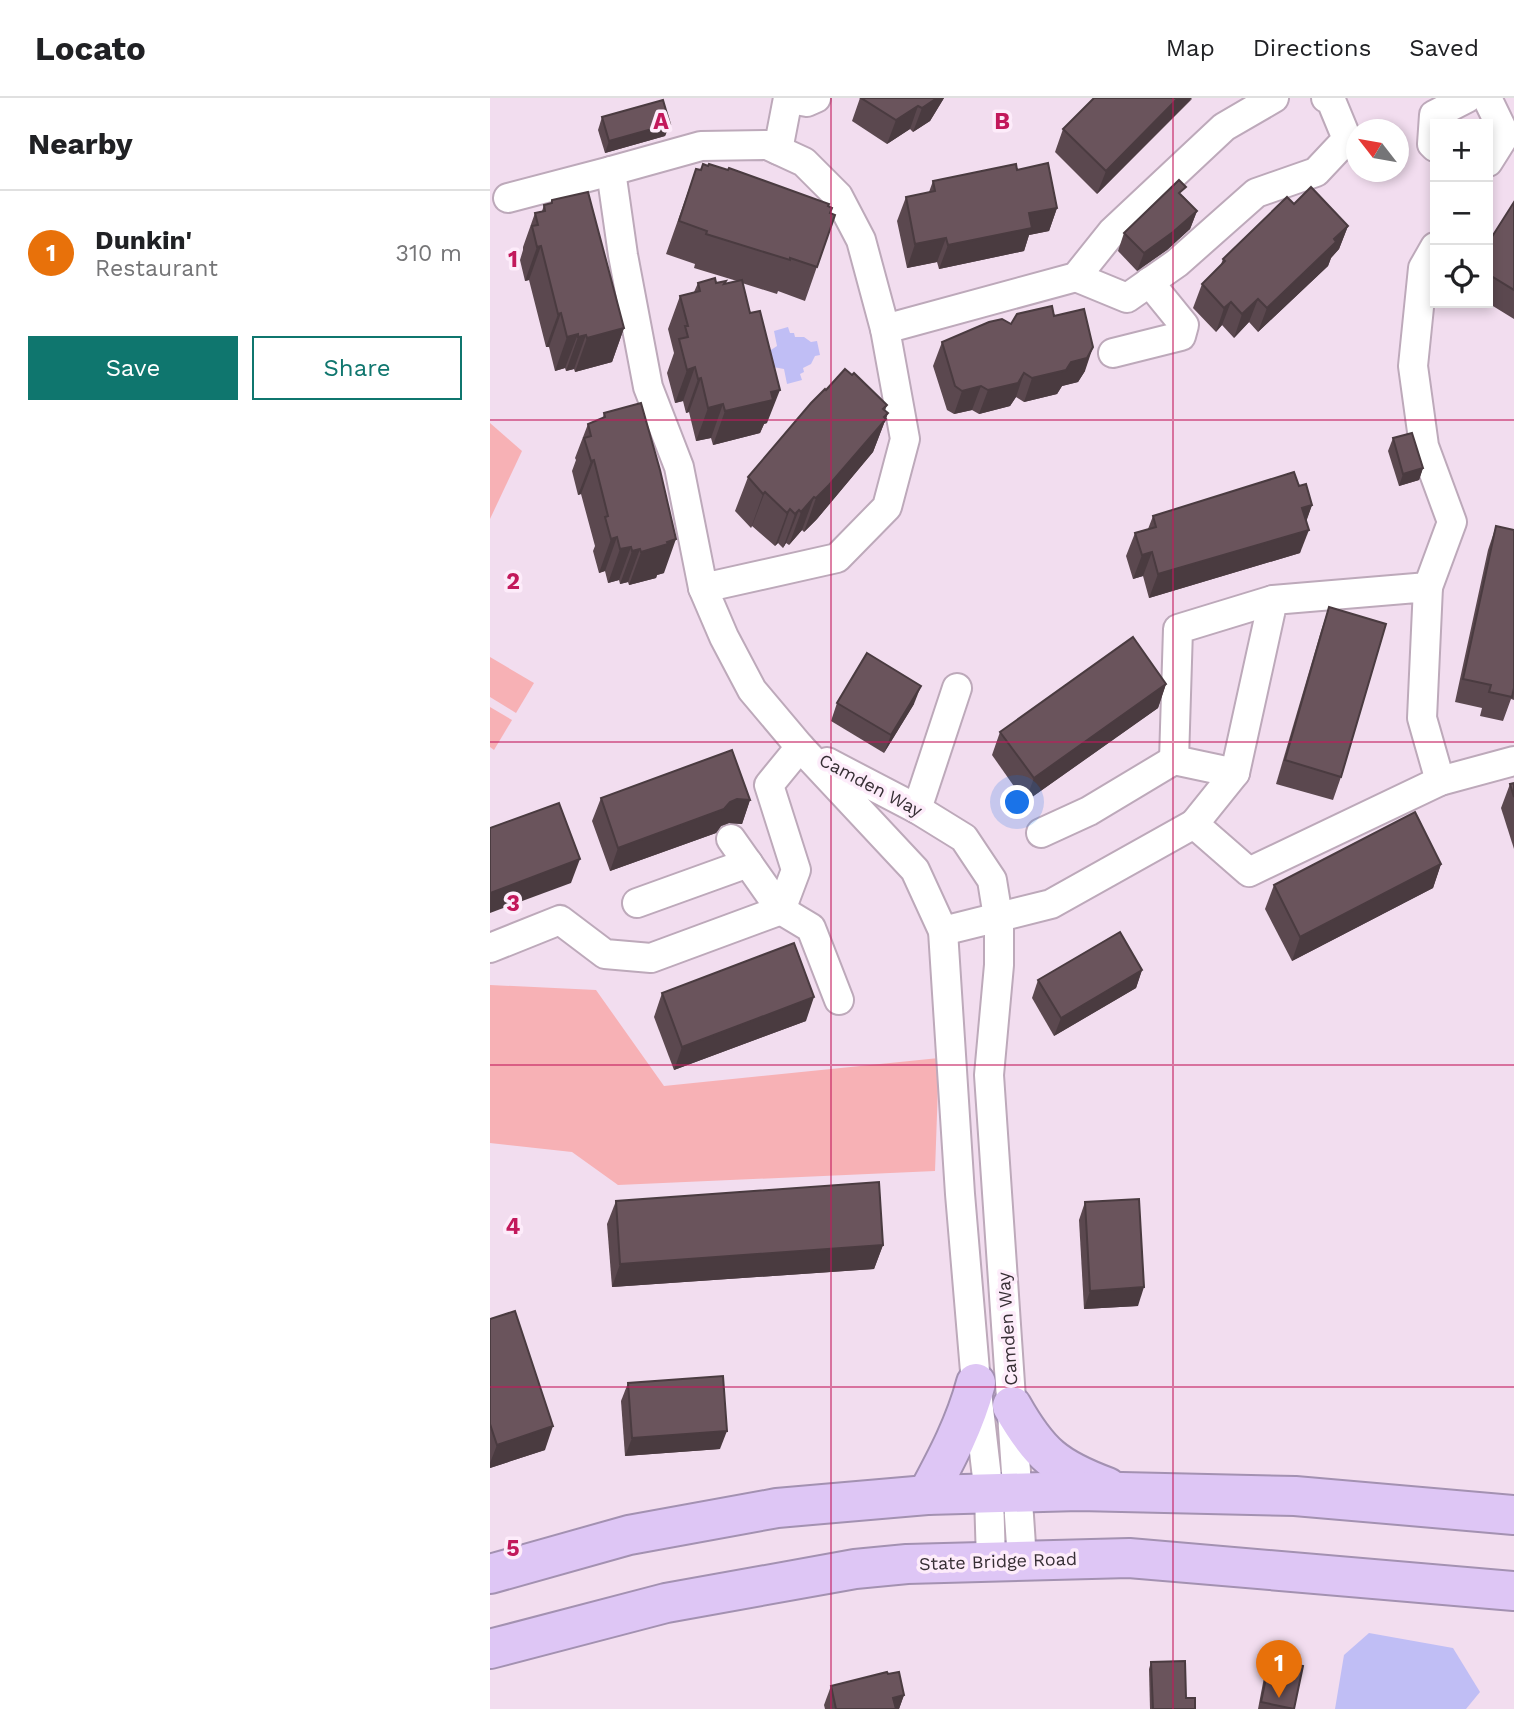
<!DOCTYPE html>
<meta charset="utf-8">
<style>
:root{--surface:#fff;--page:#f6f6f6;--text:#202124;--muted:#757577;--line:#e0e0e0;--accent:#0f766e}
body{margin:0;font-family:"Work Sans",sans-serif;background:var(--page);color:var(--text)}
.controls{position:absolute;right:21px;top:21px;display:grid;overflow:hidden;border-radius:0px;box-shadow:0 4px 10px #0003}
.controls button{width:63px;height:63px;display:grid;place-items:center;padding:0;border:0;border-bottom:2px solid var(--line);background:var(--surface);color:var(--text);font:35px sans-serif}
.compass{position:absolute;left:856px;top:21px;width:63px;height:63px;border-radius:50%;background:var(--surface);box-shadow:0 4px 10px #0003;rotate:301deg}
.you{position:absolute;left:528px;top:705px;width:24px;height:24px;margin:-18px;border:5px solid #fff;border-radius:50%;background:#1a73e8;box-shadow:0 0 0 10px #1a73e833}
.badge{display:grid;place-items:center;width:46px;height:46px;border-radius:50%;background:var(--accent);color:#fff;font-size:23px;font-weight:700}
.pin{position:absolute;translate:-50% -58px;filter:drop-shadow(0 2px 4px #0008)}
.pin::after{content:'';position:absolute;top:37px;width:24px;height:21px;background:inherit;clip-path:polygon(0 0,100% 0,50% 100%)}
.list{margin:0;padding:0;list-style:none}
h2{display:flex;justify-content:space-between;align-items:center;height:91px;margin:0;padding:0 28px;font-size:30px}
h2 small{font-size:23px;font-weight:400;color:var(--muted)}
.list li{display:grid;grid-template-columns:46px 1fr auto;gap:21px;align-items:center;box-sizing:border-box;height:126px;padding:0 28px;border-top:2px solid var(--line)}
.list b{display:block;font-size:26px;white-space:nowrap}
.list p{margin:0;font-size:23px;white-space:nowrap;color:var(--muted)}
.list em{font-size:23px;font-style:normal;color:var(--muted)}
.actions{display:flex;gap:14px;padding:21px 28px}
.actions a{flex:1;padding:16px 0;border:2px solid var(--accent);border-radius:0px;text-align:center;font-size:24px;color:var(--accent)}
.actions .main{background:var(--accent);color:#fff}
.icon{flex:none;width:38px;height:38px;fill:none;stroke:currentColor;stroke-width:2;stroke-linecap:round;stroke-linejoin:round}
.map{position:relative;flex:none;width:1024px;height:1611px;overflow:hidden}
header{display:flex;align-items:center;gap:42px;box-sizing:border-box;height:98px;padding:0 35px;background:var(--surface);border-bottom:2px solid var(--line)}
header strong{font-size:33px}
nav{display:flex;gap:38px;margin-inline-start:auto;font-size:24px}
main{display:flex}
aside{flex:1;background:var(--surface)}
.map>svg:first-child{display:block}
.green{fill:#f7b1b5}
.water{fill:#c0bef5}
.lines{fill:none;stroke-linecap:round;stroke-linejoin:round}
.minor-casing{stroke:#bda9ba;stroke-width:32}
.highway-casing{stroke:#a391b1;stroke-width:42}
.minor{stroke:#fff;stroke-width:28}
.highway{stroke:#dec6f5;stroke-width:38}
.wall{fill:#5b484f}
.shaded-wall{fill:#4a3b40}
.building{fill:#6a545c;stroke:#4a3b40;stroke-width:2}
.grid{fill:none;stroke:#c2185b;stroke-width:2;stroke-opacity:0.55}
.labels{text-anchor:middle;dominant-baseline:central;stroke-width:7;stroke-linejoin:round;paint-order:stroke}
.street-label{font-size:18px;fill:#362e34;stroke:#fdecfa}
.grid-label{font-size:23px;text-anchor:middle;font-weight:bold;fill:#c2185b;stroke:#fdecfa;stroke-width:7;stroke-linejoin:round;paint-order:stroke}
</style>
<header>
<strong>Locato</strong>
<nav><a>Map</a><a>Directions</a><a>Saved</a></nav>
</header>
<main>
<aside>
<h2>Nearby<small></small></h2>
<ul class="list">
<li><span class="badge" style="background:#e8710a">1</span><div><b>Dunkin'</b><p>Restaurant</p></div><em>310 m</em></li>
</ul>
<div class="actions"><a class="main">Save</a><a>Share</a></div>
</aside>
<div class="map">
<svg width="1024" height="1611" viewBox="0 0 1024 1611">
<rect width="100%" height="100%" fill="#f2ddef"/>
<g class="green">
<polygon points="0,325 32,353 0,421"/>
<polygon points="0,559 44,585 26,615 0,599"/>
<polygon points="0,609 22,622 4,652 0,649"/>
<polygon points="0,887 106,892 174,988 449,960 445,1073 128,1087 82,1054 0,1045"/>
</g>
<g class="water">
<polygon points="298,229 300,235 304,235 305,239 314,239 321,244 327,243 330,257 325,258 321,266 313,270 314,274 310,276 312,282 297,286 294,271 283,269 278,259 281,252 287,248 284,233"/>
<polygon points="879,1535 963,1550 990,1594 976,1611 845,1611 854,1557"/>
</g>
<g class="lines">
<defs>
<g id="minor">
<polyline points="997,0 1015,37 998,64"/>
<polyline points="300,1 317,4 326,0"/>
<polyline points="945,49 942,46 944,17 977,0"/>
<polyline points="288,52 298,0"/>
<polyline points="18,100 121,73"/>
<polyline points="586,179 637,200 687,165 766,95 826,74 857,41 840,0 836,0"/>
<polyline points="623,255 691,238 694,227 659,184"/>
<polyline points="938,489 962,424 934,348 923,268 933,170 945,149"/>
<polyline points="213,490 189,369 158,289 133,157 121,73 211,48 277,47 314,64 348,98 371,142 395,231"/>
<polyline points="337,664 427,711 474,740 502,782 509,825 509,867 499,977 532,1462"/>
<polyline points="745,675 684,662 688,531 783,502"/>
<polyline points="427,711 467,590"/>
<polyline points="704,726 745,675 783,502 938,489 932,620 950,683"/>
<polyline points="551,735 599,713 684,662"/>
<polyline points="241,741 291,812 321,830 349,902"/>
<polyline points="147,805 258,765"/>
<polyline points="453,833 561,806 704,726 759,774 950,683 1024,663"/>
<polyline points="0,850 70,822 115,856 161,860 291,812 306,772 279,687 310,649"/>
<polyline points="501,1463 499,1397 486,1285 470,1096 453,833 425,772 310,649 262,592 234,539 213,490 347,460 397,409 415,341 395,231 586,179 622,134 734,29 784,0"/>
</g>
<g id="highway">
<path d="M 522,1308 C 549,1356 566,1370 617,1389"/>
<path d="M 437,1397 C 457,1360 475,1326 486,1285"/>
<polyline points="0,1476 139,1437 287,1410 437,1397 589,1393 805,1398 1024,1417"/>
<polyline points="0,1551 176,1505 365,1471 417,1466 639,1460 1024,1493"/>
</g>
</defs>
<use href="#minor" class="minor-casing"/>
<use href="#highway" class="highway-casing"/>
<use href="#minor" class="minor"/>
<use href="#highway" class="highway"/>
</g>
<g class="wall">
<polygon points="370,0 454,0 440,23 423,34 420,31 397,46 362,23"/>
<polygon points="702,1 607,96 565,54 573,31"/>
<polygon points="112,19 180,26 175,38 115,55 108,32"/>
<polygon points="206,71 338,108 340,115 345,117 315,203 288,193 287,196 252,185 277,325 274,326 270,335 223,347 221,340 206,343 199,314 196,315 193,303 185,305 177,275 184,255 178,231 190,198 204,194 208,185 226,185 234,186 247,183 204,170 205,166 176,156"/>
<polygon points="527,72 567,110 559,133 539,137 534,153 449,171 447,164 417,170 407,123 416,99 439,94 443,83"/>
<polygon points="693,98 707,113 700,131 677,152 647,173 628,153 634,135"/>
<polygon points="62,102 134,230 122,264 85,274 84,271 76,273 75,270 65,273 59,249 56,249 39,182 35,183 30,162 33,152 33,149 45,115 52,113 54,107 60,106"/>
<polygon points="1024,104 1024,221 998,205 998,145"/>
<polygon points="804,106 858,128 849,151 841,160 838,168 768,234 759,224 744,240 732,227 726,234 703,210 712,186 730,169 733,161"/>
<polygon points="564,218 595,273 588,284 572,288 567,296 534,304 526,299 520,308 489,316 482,312 464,316 457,312 443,268 452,244 521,226"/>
<polygon points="362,277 398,315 383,354 327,421 314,434 312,432 299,447 296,445 293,450 288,445 285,448 262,428 261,430 245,413 258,379 336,292"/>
<polygon points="114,315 174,475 167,477 166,480 139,487 138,484 130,486 129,482 118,485 115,473 109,475 103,453 105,448 91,396 88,397 82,373 86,362 85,360 98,326 113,320"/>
<polygon points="903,340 933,370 929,382 909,388 898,353"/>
<polygon points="809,388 822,407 816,423 810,455 659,500 653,478 643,481 636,458 645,435 658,431 663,418"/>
<polygon points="1006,428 1023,432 1024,431 1024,602 1021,601 1013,623 990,618 992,610 965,604 998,452"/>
<polygon points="839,509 851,679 843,702 786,686 831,533"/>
<polygon points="676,586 668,610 535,704 502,657 510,634"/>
<polygon points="347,605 424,606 394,655 341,623"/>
<polygon points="1024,685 1024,751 1011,710 1020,686"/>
<polygon points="111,700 260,702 252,726 239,725 231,728 226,735 120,773 102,723"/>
<polygon points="951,766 943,790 802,863 775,811 784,787"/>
<polygon points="652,872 646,890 564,938 542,900 548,882"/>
<polygon points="172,895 316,923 184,972 164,919"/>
<polygon points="126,1103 393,1147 384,1171 122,1189 117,1126"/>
<polygon points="595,1104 648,1208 594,1211 589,1122"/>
<polygon points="0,1221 55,1352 0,1370"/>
<polygon points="138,1285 230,1351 135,1358 131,1303"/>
<polygon points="780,1561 804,1611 768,1611 775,1574"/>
<polygon points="661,1564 696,1600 705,1611 660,1611 659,1571"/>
<polygon points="398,1576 414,1597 409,1611 335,1611 334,1607 341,1588"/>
</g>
<g class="shaded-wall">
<polygon points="447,0 454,0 440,23 423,34 432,10"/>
<polygon points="688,0 702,0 607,96 616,73"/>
<polygon points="428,8 420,31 397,46 406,22"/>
<polygon points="180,26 175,38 115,55 119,43"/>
<polygon points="567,110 559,133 539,137 534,153 449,171 458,147 539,115"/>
<polygon points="707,113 700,131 677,152 647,173 654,155"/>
<polygon points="858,128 849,151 841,160 838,168 768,234 777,210"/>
<polygon points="456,140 447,164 417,170 425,146"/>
<polygon points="51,148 39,182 35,183 47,149"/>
<polygon points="768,201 759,224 744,240 752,216"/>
<polygon points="741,204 732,227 726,234 734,210"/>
<polygon points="71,215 59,249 56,249 68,216"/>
<polygon points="134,230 122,264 85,274 97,240"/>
<polygon points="88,236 75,270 65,273 77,239"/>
<polygon points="96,237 84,271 76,273 88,239"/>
<polygon points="603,249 595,273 588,284 572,288 567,296 534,304 542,280 581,264"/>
<polygon points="205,269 193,303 185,305 197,272"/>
<polygon points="534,275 526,299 520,308 489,316 498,292"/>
<polygon points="211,280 199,314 196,315 208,281"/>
<polygon points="491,288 482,312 464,316 472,293"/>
<polygon points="290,292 277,325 274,326 270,335 223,347 235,313 281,294"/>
<polygon points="233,306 221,340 206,343 218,310"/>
<polygon points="397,307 389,328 398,315 383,354 327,421 314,434 326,400"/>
<polygon points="104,362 91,396 88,397 101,363"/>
<polygon points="933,370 929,382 909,388 913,376"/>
<polygon points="275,394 262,428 261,430 273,396"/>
<polygon points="324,399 312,432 299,447 311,414"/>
<polygon points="822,407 814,430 812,410"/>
<polygon points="300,411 288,445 285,448 297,415"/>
<polygon points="309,412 296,445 293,450 305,416"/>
<polygon points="819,432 810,455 659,500 668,476"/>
<polygon points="127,439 115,473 109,475 121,441"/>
<polygon points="186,441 174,475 167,477 166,480 139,487 151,454"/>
<polygon points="141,449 129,482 118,485 130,451"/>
<polygon points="150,451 138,484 130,486 142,453"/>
<polygon points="662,454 653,478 643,481 652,457"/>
<polygon points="676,586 668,610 535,704 544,680"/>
<polygon points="431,588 424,606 394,655 401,637"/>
<polygon points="247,701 260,702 252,726 239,725 231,728 226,735 120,773 128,750"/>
<polygon points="90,761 81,785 0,815 0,795"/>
<polygon points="951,766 943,790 802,863 810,839"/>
<polygon points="652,872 646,890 564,938 571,920"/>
<polygon points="324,899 316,923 184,972 192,949"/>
<polygon points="393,1147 384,1171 122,1189 130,1166"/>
<polygon points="654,1189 648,1208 594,1211 600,1193"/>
<polygon points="63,1328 55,1352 0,1370 0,1365 7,1347"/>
<polygon points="237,1333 230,1351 135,1358 142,1340"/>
<polygon points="414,1597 409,1611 399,1611 403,1600"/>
</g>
<g class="building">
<polygon points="371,0 447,0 432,10 428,8 406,22"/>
<polygon points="604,0 688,0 616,73 573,31"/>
<polygon points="173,2 180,26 119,43 112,19"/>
<polygon points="558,65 567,110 539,115 542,130 458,147 456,140 425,146 416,99 445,93 443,83 526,66 527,72"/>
<polygon points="213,66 218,68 219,66 238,72 239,70 339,106 338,108 342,110 340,115 345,117 327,169 300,160 300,162 216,136 217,133 189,123 206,71 211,72"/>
<polygon points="689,82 696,89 689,95 707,113 683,134 654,155 634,135"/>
<polygon points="821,89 858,128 844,141 846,144 777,210 768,201 752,216 741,204 734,210 712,186 735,163 733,161 797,99 804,106"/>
<polygon points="98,94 134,230 97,240 96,237 88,239 88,236 77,239 71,215 68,216 51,148 47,149 42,128 48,127 45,115 55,113 54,107 62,105 62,102"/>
<polygon points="1024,104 1024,192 998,176 998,145"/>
<polygon points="225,180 226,185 236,183 234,186 252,182 260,215 270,213 290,292 281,294 283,302 235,313 233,306 218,310 211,280 208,281 205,269 197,272 189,241 198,239 195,228 198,228 190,198 210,193 208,185"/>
<polygon points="562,208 564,218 594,211 603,249 597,260 581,264 576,272 542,280 534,275 528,285 498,292 491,288 472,293 465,288 452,244 499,224 512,221 521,226 527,216"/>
<polygon points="355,271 362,277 364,275 397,307 393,311 398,315 394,319 396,321 339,387 326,400 324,399 311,414 309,412 305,416 300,411 297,415 275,394 273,396 258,379 321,305 335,291 336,292"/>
<polygon points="151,305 170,372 186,441 177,444 178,446 151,454 150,451 142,453 141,449 130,451 127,439 121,441 115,419 118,418 104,362 101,363 94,340 101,338 98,326 115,319 114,315"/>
<polygon points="922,335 933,370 913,376 903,340"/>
<polygon points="804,374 809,388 816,386 822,407 812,410 819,432 668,476 662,454 652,457 645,435 666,429 663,418"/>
<polygon points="1006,428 1024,432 1024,590 1022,599 999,594 1001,587 973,581"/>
<polygon points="839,509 896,526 851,679 795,662"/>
<polygon points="643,539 676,586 544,680 510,634"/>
<polygon points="377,555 431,588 401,637 347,605"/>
<polygon points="242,652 260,702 247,701 240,704 234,711 128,750 111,700"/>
<polygon points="1024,685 1024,699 1020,686"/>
<polygon points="69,705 90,761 0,795 0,730"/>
<polygon points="925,714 951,766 810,839 784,787"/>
<polygon points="630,834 652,872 571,920 548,882"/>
<polygon points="304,845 324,899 192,949 172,895"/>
<polygon points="389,1084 393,1147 130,1166 126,1103"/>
<polygon points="649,1101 654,1189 600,1193 595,1104"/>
<polygon points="25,1213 63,1328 7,1347 0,1326 0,1221"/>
<polygon points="233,1278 237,1333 142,1340 138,1285"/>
<polygon points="780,1561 813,1568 804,1611 771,1604"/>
<polygon points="695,1563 696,1600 705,1600 705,1611 663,1611 661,1564"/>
<polygon points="397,1574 398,1576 409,1574 414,1597 403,1600 406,1611 346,1611 341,1588"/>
</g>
<path class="grid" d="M 341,0 L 341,1611M 683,0 L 683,1611M 0,322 L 1024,322M 0,644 L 1024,644M 0,967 L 1024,967M 0,1289 L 1024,1289"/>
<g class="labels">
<g class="street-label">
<text transform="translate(381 687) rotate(28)">Camden Way</text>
<text transform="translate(517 1231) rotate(-94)">Camden Way</text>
<text transform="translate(508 1463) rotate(-2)">State Bridge Road</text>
</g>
</g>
<g class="grid-label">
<text x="171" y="31">A</text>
<text x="512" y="31">B</text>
<text x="23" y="169">1</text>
<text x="23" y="491">2</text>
<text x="23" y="813">3</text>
<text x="23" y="1136">4</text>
<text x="23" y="1458">5</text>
</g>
</svg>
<div class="controls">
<button>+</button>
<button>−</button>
<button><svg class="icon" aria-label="locate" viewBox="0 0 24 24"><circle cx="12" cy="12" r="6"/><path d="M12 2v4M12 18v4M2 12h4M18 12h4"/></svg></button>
</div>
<svg class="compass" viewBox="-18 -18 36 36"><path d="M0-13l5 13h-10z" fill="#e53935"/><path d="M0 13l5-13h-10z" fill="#757577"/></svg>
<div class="you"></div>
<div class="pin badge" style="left:789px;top:1600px;background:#e8710a">1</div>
</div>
</main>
